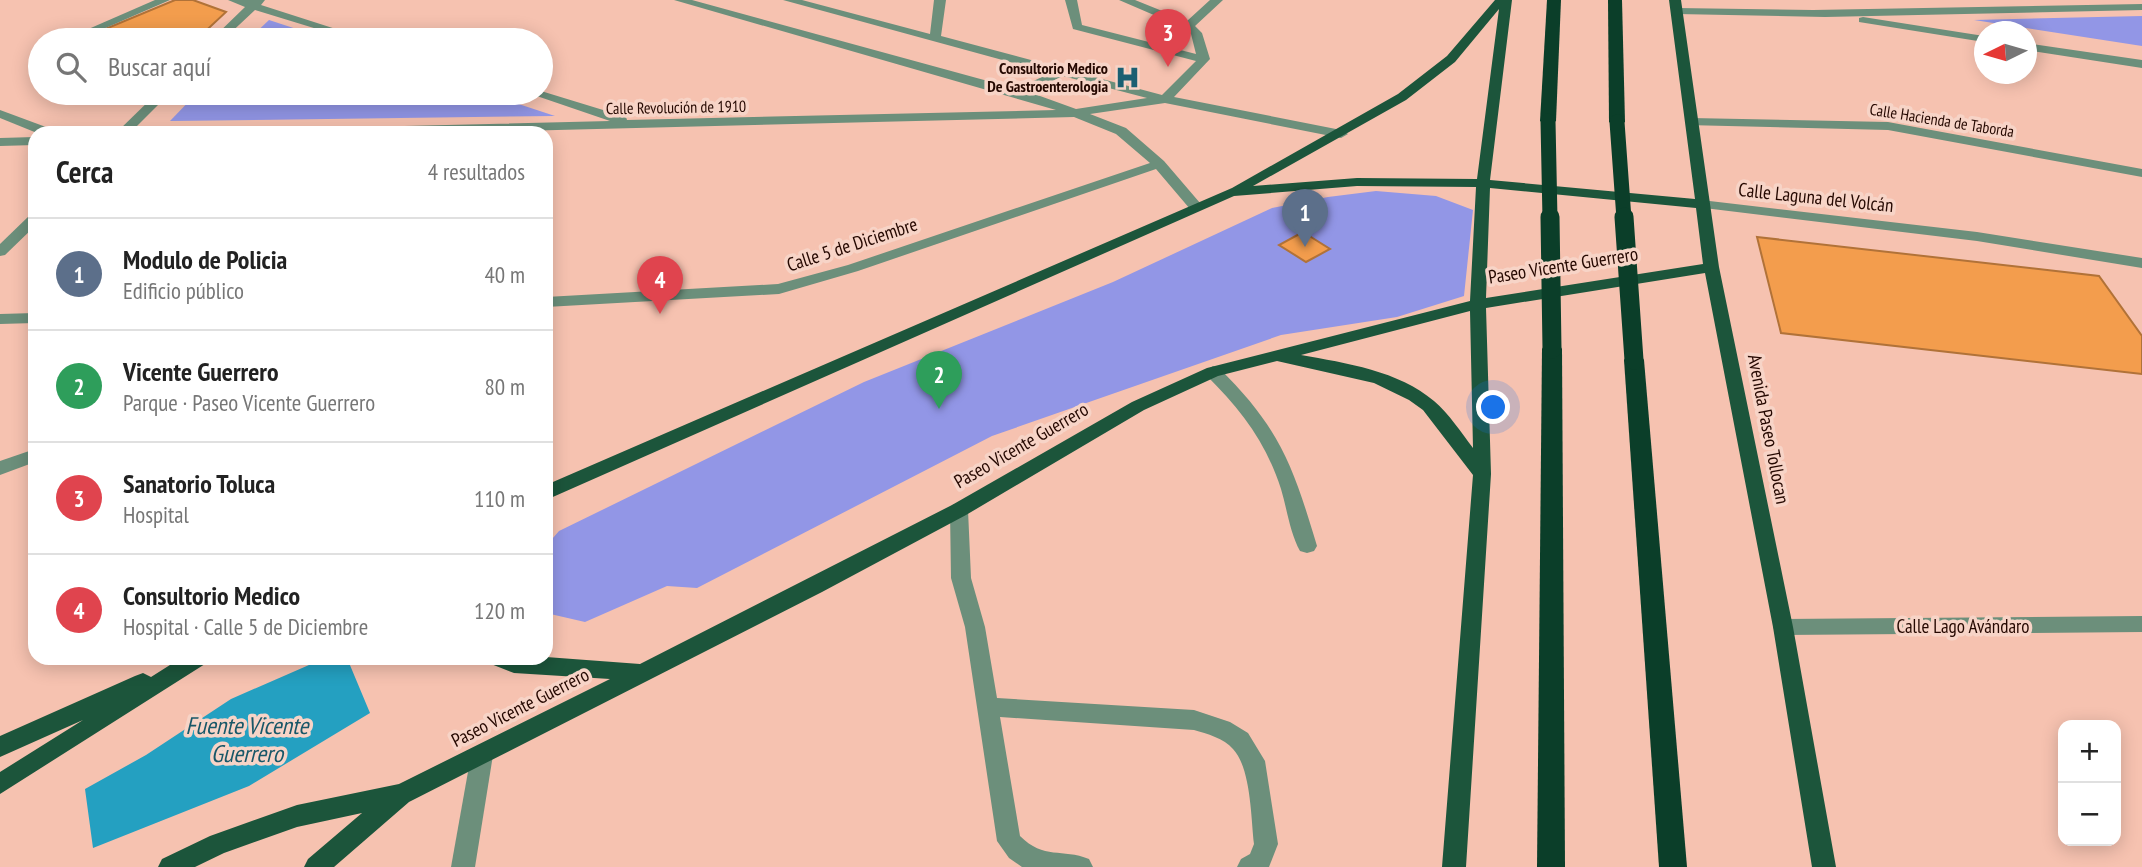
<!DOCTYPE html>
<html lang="es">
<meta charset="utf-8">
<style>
:root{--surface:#fff;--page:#f6f6f6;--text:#222;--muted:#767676;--line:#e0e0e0;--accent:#1b5f72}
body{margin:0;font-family:"PT Sans Narrow",sans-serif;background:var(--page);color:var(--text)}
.controls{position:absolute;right:21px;bottom:21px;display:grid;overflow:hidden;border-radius:14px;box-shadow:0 4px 18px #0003}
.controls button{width:63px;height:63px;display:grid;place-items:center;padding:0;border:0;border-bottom:2px solid var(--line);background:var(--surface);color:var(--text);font:35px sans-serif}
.compass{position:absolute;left:1974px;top:21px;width:63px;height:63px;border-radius:50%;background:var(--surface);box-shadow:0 4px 18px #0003;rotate:265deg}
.you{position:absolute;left:1494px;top:408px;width:24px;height:24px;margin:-18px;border:5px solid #fff;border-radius:50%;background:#1a73e8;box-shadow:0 0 0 10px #1a73e833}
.badge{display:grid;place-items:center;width:46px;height:46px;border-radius:50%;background:var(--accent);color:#fff;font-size:23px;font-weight:700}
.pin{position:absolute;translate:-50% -58px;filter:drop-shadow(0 2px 4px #0008)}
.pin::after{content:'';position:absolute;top:37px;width:24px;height:21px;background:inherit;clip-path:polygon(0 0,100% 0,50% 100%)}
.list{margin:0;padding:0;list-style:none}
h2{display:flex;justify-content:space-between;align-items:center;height:91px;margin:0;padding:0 28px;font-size:30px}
h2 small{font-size:23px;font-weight:400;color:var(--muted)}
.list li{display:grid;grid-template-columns:46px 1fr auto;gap:21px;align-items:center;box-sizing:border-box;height:112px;padding:0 28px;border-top:2px solid var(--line)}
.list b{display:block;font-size:26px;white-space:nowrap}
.list p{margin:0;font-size:23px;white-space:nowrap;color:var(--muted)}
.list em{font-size:23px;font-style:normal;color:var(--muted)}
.icon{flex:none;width:38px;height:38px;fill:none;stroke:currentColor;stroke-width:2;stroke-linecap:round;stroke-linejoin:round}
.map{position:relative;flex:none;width:2142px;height:867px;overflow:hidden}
.search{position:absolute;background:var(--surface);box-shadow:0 4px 18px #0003;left:28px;top:28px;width:525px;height:77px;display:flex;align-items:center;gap:18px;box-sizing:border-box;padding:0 24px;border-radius:38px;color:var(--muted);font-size:26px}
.panel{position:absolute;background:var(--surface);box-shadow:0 4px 18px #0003;left:28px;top:126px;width:525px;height:539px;border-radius:21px}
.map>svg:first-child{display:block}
.green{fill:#9296e6}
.water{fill:#24a0c1}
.building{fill:#f39d4d;stroke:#b17238;stroke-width:2}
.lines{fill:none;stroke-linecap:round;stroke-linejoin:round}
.minor{fill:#6c8f7b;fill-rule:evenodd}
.major{fill:#1c553b;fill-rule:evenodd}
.highway{fill:#0b3e29;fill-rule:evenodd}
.highway-bridge-far1{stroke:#0b3e29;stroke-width:15}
.highway-bridge{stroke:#0b3e29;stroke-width:19}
.labels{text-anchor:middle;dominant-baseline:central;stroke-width:7;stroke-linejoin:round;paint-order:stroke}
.far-poi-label{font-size:16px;font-weight:bold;fill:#250801;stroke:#f7d4c7;text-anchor:end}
.far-street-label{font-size:16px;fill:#250801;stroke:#f7d4c7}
.street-label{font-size:19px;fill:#250801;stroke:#f7d4c7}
.near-water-label{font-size:24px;font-style:italic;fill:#185768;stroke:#f7d4c7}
</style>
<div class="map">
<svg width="2142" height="867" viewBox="0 0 2142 867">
<rect width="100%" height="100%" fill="#f6c2b0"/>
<g class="green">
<polygon points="2142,16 2142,46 1974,20"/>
<polygon points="269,20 330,40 248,40"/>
<polygon points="197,93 485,93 555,116 170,121"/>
<polygon points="1376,191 1436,196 1473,210 1464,296 1397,317 1281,335 992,436 697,588 667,586 585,622 546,613 546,546 559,531 864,382 1113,282 1272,208 1328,197"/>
</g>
<polygon class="water" points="325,658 347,658 370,713 249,786 93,848 85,789 146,755 231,699"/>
<g class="building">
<polygon points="175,0 193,0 226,12 196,40 118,40 98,32"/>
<polygon points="1303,232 1330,249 1306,262 1279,245"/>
<polygon points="1757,237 2099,276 2142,336 2142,374 1781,333"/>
</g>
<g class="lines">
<g class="minor">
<polygon points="155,0 170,0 87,36 77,34"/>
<polygon points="228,0 265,0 261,5 370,40 353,40 255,10 223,40 211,40 245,7"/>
<path d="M 674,0 L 692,0 L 1017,89 L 1050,73 L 783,0 L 802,0 L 930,34 L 934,0 L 946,0 L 941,36 L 1162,95 L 1196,61 L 1073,29 L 1065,0 L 1077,0 L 1082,25 L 1196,54 L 1191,34 L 1184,28 L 1119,0 L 1135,0 L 1187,21 L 1210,0 L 1223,0 L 1195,26 L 1202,33 L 1210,59 L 1174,97 L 1341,130 L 1348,134 L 1341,138 L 1165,103 L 1090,114 L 1126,128 L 1164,161 L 1200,203 L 1200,209 L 1190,209 L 1156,169 L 858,271 L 779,294 L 546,307 L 546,297 L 778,284 L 848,265 L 1150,163 L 1116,134 L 1074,117 L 433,133 L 271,133 L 278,129 L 610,121 L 528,93 L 541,91 L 626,117 L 627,120 L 1056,110 ZM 1063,76 L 1147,98 L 1076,109 L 1029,92 Z"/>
<polygon points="2142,4 2142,10 1825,17 1677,14 1671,11 1677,8 1813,10"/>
<polygon points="1863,17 1984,36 1984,42 1859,22 1859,18"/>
<polygon points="2026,43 2142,60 2142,68 2026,50"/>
<polygon points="157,93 170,93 130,133 116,133"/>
<polygon points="0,110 54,130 56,133 37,133 0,118"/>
<polygon points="1691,118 1888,122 2142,169 2142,177 1888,130 1686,125 1686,119"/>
<polygon points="35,137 35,145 0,146 0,138"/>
<polygon points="1701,200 1977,232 2142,258 2142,268 1977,241 1696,207 1694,204"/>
<polygon points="35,214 35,226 5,255 0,256 0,244 30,215"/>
<polygon points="35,313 35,323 0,324 0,314"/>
<path d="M 1213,366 L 1219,368 C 1280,428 1293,466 1317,546 L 1314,551 L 1307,553 L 1300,551 C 1290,533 1287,509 1281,489 C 1266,442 1241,410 1207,376 L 1205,372 Z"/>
<polygon points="35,449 35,462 0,475 0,461"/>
<path d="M 959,503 L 966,505 L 968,510 L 971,578 L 985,627 L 997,698 L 1194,710 L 1230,722 L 1248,733 L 1265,761 L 1278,844 L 1269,867 L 1237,867 L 1241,859 L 1250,854 L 1254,844 C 1251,818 1251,768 1233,749 C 1224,738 1207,734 1194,730 L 1000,717 L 1020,836 C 1044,860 1062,848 1089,859 L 1093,867 L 1022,867 L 1009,858 L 997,841 L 965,627 L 951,578 L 950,510 L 952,505 Z"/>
<polygon points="2142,616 2142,632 1783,635 1776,633 1773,627 1776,621 1783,619"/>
<polygon points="482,745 490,748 493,755 475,867 451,867 471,755 474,748"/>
</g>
<g class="major">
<path d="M 1495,0 L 1512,0 L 1490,180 L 1695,199 L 1669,0 L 1681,0 L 1719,267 L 1793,627 L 1836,867 L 1812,867 L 1773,627 L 1705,273 L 1486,308 L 1491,474 L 1466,867 L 1442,867 L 1473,475 L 1423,410 L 1409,400 L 1374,383 L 1277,361 L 1218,376 L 1144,410 L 966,515 L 822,592 L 409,802 L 334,867 L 304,867 L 308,859 L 362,813 L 297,827 L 224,853 L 195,867 L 158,867 L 162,859 L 210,836 L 297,805 L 399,784 L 610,679 L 514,673 L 491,664 L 488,658 L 546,657 L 640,664 L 952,505 L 1132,402 L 1207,368 L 1470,301 L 1476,187 L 1357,186 L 1234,196 L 546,500 L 546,485 L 1232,188 L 1398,94 L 1447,56 ZM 1499,9 L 1477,179 L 1357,178 L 1253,186 L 1406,100 L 1455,62 ZM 1490,188 L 1696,208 L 1703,264 L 1486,298 ZM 1470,311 L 1473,448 C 1461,432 1449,414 1434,401 C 1399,371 1346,363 1301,355 Z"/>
<polygon points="181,658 208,658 205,664 0,794 0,772 83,720 0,757 0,736 135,676 143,673 151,677"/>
</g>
<g class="highway">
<polygon points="1547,0 1561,0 1556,121 1548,126 1540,121"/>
<polygon points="1608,0 1622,0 1625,122 1617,127 1609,122"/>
<polygon points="1552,343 1559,344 1562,349 1565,867 1537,867 1542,349 1545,344"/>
<polygon points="1634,353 1641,355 1644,360 1687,867 1659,867 1624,360 1627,355"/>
</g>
<g class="highway-bridge-far1">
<polyline points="1548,121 1550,219"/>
<polyline points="1617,122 1624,219"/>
</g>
<g class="highway-bridge">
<polyline points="1550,217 1552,349"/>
<polyline points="1624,217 1634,360"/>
</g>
</g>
<defs>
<symbol id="hospital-bare" viewBox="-9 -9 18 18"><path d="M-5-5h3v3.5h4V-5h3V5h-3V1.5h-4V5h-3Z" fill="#1b5f72" stroke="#f7d4c7" stroke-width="2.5" paint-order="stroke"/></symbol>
</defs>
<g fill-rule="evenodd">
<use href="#hospital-bare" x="1110" y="60" width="35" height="35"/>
</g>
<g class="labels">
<g class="far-poi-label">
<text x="1108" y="68">Consultorio Medico<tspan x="1108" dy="18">De Gastroenterologia</tspan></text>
</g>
<g class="far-street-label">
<text transform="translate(676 107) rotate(-1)">Calle Revolución de 1910</text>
<text transform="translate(1942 120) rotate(9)">Calle Hacienda de Taborda</text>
</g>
<g class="street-label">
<text transform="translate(1816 197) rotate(6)">Calle Laguna del Volcán</text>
<text transform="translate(852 244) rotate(-18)">Calle 5 de Diciembre</text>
<text transform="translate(1563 265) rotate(-9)">Paseo Vicente Guerrero</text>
<text transform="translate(1769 429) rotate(79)">Avenida Paseo Tollocan</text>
<text transform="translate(1021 445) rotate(-30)">Paseo Vicente Guerrero</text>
<text x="1963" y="626">Calle Lago Avándaro</text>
<text transform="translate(520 707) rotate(-27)">Paseo Vicente Guerrero</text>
</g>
<g class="near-water-label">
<text x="247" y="725">Fuente Vicente<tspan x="247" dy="28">Guerrero</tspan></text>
</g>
</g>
</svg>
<div class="controls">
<button>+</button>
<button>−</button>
</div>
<svg class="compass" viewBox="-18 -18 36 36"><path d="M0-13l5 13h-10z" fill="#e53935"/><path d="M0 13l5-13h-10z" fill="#767676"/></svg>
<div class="you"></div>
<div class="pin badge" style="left:1305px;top:247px;background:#5c6f8a">1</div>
<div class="pin badge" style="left:939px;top:409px;background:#2e9e5b">2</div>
<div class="pin badge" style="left:1168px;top:67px;background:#e0444e">3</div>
<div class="pin badge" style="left:660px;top:314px;background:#e0444e">4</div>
<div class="search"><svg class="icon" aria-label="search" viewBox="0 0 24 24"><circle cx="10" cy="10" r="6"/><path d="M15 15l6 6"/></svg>Buscar aquí</div>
<section class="panel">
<h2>Cerca<small>4 resultados</small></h2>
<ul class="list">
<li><span class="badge" style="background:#5c6f8a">1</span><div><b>Modulo de Policia</b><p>Edificio público</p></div><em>40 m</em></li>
<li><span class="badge" style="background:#2e9e5b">2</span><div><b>Vicente Guerrero</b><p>Parque · Paseo Vicente Guerrero</p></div><em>80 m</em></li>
<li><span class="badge" style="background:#e0444e">3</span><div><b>Sanatorio Toluca</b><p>Hospital</p></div><em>110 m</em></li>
<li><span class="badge" style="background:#e0444e">4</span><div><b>Consultorio Medico</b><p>Hospital · Calle 5 de Diciembre</p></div><em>120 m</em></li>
</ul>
</section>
</div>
